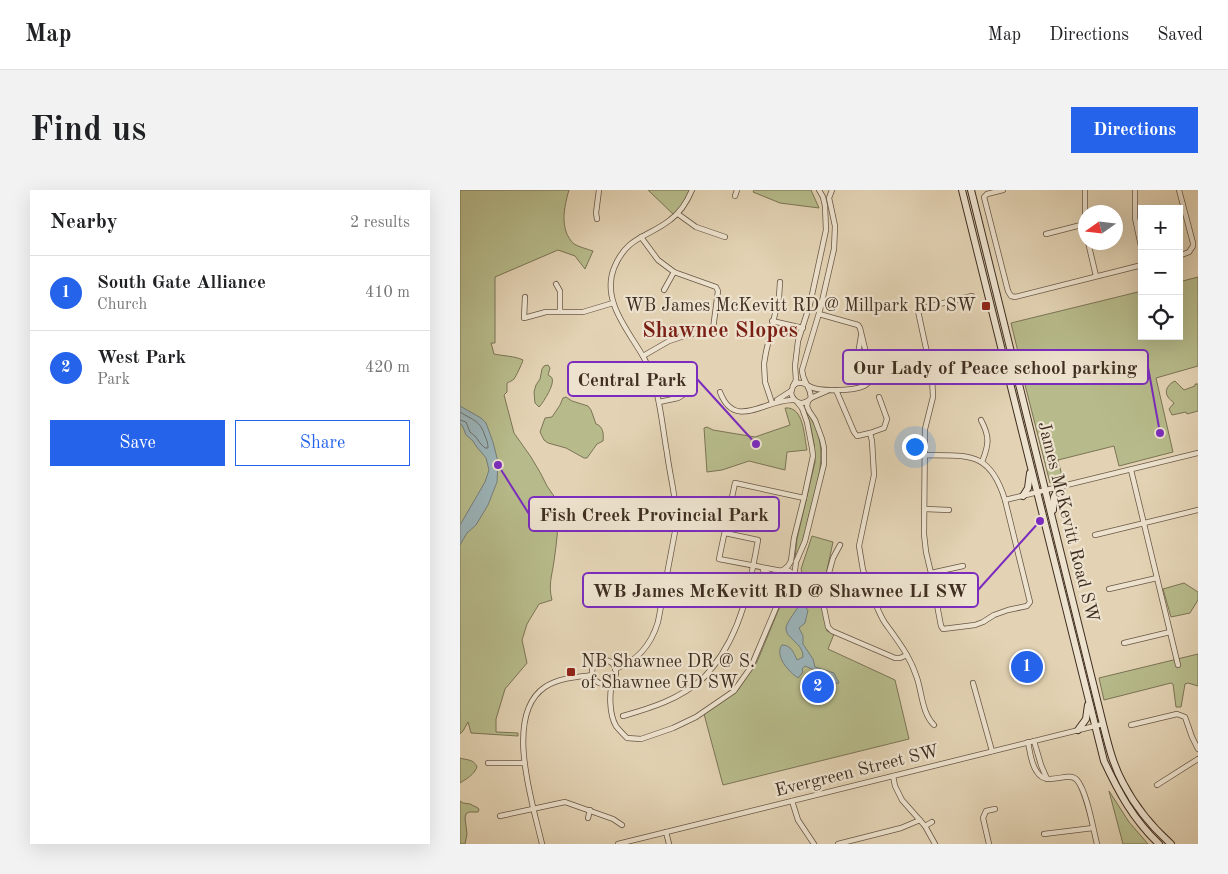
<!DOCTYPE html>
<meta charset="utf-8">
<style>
:root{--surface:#fff;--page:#f2f2f2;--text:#202124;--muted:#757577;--line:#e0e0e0;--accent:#2563eb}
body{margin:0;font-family:"Old Standard TT",serif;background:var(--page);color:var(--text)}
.controls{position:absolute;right:15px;top:15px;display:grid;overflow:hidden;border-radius:0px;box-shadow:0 5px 20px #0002}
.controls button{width:45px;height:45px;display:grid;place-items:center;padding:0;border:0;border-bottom:1px solid var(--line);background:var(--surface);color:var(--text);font:25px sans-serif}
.compass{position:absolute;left:618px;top:15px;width:45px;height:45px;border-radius:50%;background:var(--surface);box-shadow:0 5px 20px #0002;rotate:256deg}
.you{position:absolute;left:454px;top:256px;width:18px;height:18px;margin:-12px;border:4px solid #fff;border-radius:50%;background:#1a73e8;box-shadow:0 0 0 8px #1a73e833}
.badge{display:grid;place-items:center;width:32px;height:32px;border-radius:50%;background:var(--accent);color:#fff;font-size:16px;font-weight:700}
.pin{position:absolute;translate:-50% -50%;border:2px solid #fff;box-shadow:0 1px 5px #0006}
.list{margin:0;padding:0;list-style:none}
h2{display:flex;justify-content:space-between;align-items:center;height:65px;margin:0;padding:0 20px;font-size:21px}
h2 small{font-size:16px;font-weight:400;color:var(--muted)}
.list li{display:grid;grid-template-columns:32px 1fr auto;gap:15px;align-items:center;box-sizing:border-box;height:75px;padding:0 20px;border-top:1px solid var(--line)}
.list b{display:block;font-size:19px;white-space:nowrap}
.list p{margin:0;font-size:16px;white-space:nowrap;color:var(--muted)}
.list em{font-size:16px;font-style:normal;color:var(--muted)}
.actions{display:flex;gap:10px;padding:15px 20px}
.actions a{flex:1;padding:11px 0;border:1px solid var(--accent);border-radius:0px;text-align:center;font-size:18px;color:var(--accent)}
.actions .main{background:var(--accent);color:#fff}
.icon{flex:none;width:28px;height:28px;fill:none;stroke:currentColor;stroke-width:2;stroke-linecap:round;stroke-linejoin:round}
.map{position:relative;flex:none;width:738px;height:654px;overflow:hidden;border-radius:0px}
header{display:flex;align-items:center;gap:30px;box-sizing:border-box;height:70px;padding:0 25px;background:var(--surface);border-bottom:1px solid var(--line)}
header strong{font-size:24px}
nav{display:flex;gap:28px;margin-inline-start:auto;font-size:18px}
.intro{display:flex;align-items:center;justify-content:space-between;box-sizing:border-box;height:120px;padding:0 30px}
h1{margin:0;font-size:35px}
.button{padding:12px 22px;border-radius:0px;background:var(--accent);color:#fff;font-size:18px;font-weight:700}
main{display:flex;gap:30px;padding:0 30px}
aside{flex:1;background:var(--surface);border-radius:0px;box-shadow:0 5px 20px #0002}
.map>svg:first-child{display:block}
.green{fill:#b7bb8b;stroke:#7b7456}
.water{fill:#9bb4b9;stroke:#767e7c}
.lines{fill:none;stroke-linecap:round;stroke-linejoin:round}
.shore{stroke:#6d716d;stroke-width:1}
.minor-casing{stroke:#685746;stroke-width:6}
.secondary-casing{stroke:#3f2e21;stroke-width:8}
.minor{stroke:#ede2ce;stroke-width:4.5}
.secondary{stroke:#ede2ce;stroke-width:6}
.poi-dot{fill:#8f2418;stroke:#ede2ce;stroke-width:2}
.labels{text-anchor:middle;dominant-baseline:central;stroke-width:4.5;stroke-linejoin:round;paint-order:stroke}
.poi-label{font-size:18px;fill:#3f2e21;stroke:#ede2ce;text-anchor:end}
.street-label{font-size:18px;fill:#3f2e21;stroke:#ede2ce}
.district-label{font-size:22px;font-weight:bold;fill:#7a1f14;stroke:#ede2ce}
.leader{fill:none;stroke:#7b2cbf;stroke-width:2}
.callout-dot{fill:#7b2cbf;stroke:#ede2ce;stroke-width:2}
.callout{fill:#ede2ce;stroke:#7b2cbf;stroke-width:2}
.callout-label{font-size:19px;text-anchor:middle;font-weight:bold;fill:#3f2e21}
</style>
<header>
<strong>Map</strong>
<nav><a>Map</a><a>Directions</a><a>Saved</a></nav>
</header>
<div class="intro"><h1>Find us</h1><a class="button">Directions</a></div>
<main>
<aside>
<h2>Nearby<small>2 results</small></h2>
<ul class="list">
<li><span class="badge">1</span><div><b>South Gate Alliance</b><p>Church</p></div><em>410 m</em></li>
<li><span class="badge">2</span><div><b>West Park</b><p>Park</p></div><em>420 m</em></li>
</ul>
<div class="actions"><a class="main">Save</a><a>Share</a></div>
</aside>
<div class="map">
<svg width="738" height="654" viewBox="0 0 738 654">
<rect width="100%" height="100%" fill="#e3d3b4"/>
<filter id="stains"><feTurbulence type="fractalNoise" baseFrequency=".004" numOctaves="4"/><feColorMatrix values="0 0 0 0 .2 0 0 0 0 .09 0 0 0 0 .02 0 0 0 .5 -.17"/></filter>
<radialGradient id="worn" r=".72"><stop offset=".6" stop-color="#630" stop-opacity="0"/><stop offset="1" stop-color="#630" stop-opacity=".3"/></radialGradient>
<g class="green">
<path d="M 0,0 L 109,0 C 104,17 99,40 114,54 C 119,57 127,59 133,61 L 125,79 L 115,66 L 98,60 L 35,87 L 35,153 L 31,153 L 34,164 C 43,166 55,166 63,170 C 62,174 56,186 54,189 C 52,191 49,192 47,193 L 47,202 L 44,205 L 54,243 L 71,267 L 81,284 L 87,296 L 100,315 C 98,333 97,352 94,371 C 92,386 88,395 92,410 L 79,414 L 67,434 L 62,450 L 67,473 L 45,499 L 36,529 L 36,542 L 58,543 L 58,546 L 11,543 L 8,532 L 3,541 L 0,544 Z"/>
<polygon points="188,0 232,0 215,26"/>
<polygon points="294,0 351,0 359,18 320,13 293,2"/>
<polygon points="738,87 738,176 696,188 713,262 659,276 654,256 598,270 603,290 590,293 559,171 560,170 551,133 682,101 682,146 719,146 719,92"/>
<path d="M 88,175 L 90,178 L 88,185 C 89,186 91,186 92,188 C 95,194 84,211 80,216 L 79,217 L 75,213 L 74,202 L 76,195 L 80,189 L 82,179 L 84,176 Z"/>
<path d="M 715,191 L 724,200 L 735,196 L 735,194 L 738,194 L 738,221 L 727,224 L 726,222 L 712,225 L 709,219 L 714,213 C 712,211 709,209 708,207 C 703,200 710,193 715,191 Z"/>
<path d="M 106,207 L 112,211 L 128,216 L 131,220 L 136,234 C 143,236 144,244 143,251 L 137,254 L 127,268 L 124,268 L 106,258 L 88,253 L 84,250 L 80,242 L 85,228 L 92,227 L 100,215 L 103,208 Z"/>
<path d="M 325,218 C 344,216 344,246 347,260 L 327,262 L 325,280 L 289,271 L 262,280 L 247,282 L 244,238 L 247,237 L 253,240 L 295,247 L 330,235 Z"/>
<path d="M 346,222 C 350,226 353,232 356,238 C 367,267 357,296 349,325 C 346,339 343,356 335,368 L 337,349 L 355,272 L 354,254 L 350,233 Z"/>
<polygon points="352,346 373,352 364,394 350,392 343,387 341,379"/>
<polygon points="724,393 738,402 738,410 730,423 711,427 703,399"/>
<polygon points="362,400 367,441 374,444 368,459 435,490 449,549 263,595 244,524 278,500 297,472 325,404 331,401"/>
<polygon points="738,464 738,496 728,493 725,494 721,517 716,517 713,494 711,493 644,510 639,488"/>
<path d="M 0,568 C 6,570 14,569 17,577 C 14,585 6,589 0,593 Z"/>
<polygon points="649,601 669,632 688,654 663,654"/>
<polygon points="0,611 3,613 10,614 18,618 19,620 18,622 9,622 6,624 5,628 7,644 5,654 0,654"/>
</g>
<g class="water">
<polygon points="0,216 21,228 26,233 33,252 38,272 37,292 28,315 16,335 7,343 0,355 0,335 25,292 29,280 26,268 16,256 13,251 6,245 3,237 0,233"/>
<path d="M 344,416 L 348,420 L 345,433 L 339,438 L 343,446 L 343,454 L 353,469 L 355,477 L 374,483 L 379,493 C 370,495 358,488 354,480 L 345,476 L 342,479 L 343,482 L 338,488 C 329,482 314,466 322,455 C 331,455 334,463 337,470 L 343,467 C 344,453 324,448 326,437 C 328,431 333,425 336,420 L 338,417 Z"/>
</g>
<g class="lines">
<path class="shore" d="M 0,222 C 14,231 20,230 25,246 C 27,251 28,253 28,258 L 25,258 L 20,253 L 16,247 L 10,242 L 6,232 L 0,230"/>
<defs>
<g id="minor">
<polyline points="543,0 527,4 524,7 548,101 551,106 555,107 682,75"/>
<polyline points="625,0 625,35"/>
<polyline points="675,0 675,28 682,61"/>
<polyline points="275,6 277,0"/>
<polyline points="218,24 236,37 265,47"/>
<polyline points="137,29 136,23 139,0"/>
<polyline points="586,44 625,34"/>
<polyline points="181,47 198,70 214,82 256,97 258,101 253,139 227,145 209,151 183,166"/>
<polyline points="628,52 636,86"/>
<polyline points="719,66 729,62 733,56 733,53 719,0"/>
<polyline points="96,94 100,101 100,121"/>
<polyline points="204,100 214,82"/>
<polyline points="65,107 64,128 86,122 123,122 153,113"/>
<polyline points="312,131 343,138"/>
<polyline points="401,146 398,164 406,162"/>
<path d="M 470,172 C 480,169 495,162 503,170"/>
<path d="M 347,195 C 342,192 337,192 333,196 L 331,203 C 334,214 344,216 351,208 C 350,194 343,194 342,180 L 360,120 L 374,59 L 375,36 L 369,8 L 372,0"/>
<polyline points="333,196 336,190 335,176 338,151 350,114 366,40 365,16 363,7 359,0"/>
<path d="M 349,196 C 357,202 394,201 404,196 C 408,194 410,191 412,188 L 400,138 L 398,135 L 359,124"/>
<polyline points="376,200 394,242 397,246 410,243 424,238 427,229 419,207"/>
<path d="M 260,202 C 275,242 306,208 334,210"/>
<polyline points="351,208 367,201"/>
<polyline points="317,210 331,201"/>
<polyline points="199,212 218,208 234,198"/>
<polyline points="312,213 305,192 304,174 306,162 319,107 320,92"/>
<path d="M 521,230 C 530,247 529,254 522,272"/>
<path d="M 465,265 C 509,266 530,261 545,310 L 570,412 L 567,416 L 548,420 L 534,425 L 523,432 L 515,435 L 483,439 L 481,436 L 471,383 L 466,362 L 464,344 L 465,239 L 473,207 L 472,186 L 458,121 L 459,119 L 512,106"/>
<polyline points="671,280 718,475"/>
<polyline points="545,310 738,263"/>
<polyline points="465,319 489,320"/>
<polyline points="635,345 738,320"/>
<polyline points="380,355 373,368 363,405 363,413 368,437 372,441 435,468 440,468 447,465"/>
<polyline points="303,380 317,389"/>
<polyline points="323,380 328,376 331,371 334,348 344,308 353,266 352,258 347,232 342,218 338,213"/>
<circle cx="325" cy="389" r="9"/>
<polyline points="322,381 259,369 275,293 344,308"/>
<polyline points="471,383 503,376"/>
<polyline points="334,388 336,372 345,351 364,274 364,258 362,249 355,230 349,221 347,216 348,211"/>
<polyline points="334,388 352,397"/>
<polyline points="317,393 317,413"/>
<polyline points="328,397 377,401 399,407 412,405 403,380 399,356 414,285 412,251 410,243"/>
<polyline points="649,399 697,388"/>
<path d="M 412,405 C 416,414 419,424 425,433 C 438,451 450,466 457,488 C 462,503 462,523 474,535"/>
<polyline points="664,453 710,442"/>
<circle cx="144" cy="482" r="12"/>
<path d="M 155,479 C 178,471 191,455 198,432 L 217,331 C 216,308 210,286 207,263 C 201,229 200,199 184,168 C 169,141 141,111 154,78 C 167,46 187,48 210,30 C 221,22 227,12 232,0"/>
<path d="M 153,490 C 149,502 149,524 156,536 C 159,540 163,544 167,548 L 181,549 L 213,538 L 236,527 L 274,501 L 291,477 L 296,465 L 321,406 L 327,398"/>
<polyline points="513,493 532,561"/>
<path d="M 163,526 C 191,518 220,509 242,489 C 246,486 249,481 252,478 C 282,441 290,395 298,350 L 265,343"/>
<polyline points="671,535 717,524 725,527 732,547 738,559"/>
<polyline points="574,551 581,575 587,589"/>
<path d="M 568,552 C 570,562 571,574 577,582 C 587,598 608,580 617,590 C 627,602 633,638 637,654"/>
<polyline points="28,573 64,573"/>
<polyline points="433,586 435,596 442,610 465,636 475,654"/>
<polyline points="697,595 738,569"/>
<polyline points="332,611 338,630 354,654"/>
<polyline points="40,626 105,612 153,629 162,635"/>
<polyline points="128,628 130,620"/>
<polyline points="465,636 472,632"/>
<polyline points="206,642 209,654"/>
<polyline points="584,644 633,638"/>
<path d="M 82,654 C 73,614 43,525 85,497 C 99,488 116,487 133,485"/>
<polyline points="158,654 643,534"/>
<polyline points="378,654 441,638 460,630"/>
<polyline points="529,654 523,628 526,621 535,619"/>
</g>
<g id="secondary">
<path d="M 502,0 L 644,571 C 659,603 673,629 699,654"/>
<path d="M 511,0 L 643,534 C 648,554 653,575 663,593 C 675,616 692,637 711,654"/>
<polyline points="563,306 568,298 570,283"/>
<polyline points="593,320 594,307 599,297"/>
<polyline points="618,540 626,529 628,515"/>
</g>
</defs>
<use href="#minor" class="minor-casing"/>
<use href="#secondary" class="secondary-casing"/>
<use href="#minor" class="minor"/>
<use href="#secondary" class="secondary"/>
</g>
<g class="poi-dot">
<rect x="521" y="111" width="10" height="10" rx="2.5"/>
<rect x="106" y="477" width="10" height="10" rx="2.5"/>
</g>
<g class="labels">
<g class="poi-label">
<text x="516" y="116">WB James McKevitt RD @ Millpark RD SW</text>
<text x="121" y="472" text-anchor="start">NB Shawnee DR @ S.<tspan x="121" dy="21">of Shawnee GD SW</tspan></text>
</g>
<g class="street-label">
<text transform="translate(608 332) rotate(76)">James McKevitt Road SW</text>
<text transform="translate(397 581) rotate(-14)">Evergreen Street SW</text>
</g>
<g class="district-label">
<text x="260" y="141">Shawnee Slopes</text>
</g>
</g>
<path class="leader" d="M700 243L688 177M296 254L237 189M38 275L69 324M580 331L518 400"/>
<g class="callout-dot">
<circle cx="700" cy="243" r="5"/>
<circle cx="296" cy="254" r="5"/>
<circle cx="38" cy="275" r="5"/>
<circle cx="580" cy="331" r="5"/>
</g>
<g class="callout">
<rect x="383" y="160" width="305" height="34" rx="5"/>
<rect x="108" y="172" width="129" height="34" rx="5"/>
<rect x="69" y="307" width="250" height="34" rx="5"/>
<rect x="123" y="383" width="395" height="34" rx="5"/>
</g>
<g class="callout-label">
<text x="535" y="184">Our Lady of Peace school parking</text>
<text x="172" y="196">Central Park</text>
<text x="194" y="331">Fish Creek Provincial Park</text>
<text x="320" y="407">WB James McKevitt RD @ Shawnee LI SW</text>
</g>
<rect width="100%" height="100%" filter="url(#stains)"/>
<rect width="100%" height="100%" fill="url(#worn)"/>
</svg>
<div class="controls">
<button>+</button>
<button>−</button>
<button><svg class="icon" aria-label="locate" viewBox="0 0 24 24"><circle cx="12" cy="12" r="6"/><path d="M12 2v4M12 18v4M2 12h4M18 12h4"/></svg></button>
</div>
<svg class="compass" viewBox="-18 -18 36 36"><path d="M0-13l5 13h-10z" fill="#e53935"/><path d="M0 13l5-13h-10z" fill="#757577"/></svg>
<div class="you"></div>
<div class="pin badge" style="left:567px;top:477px">1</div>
<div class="pin badge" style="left:358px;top:497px">2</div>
</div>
</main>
